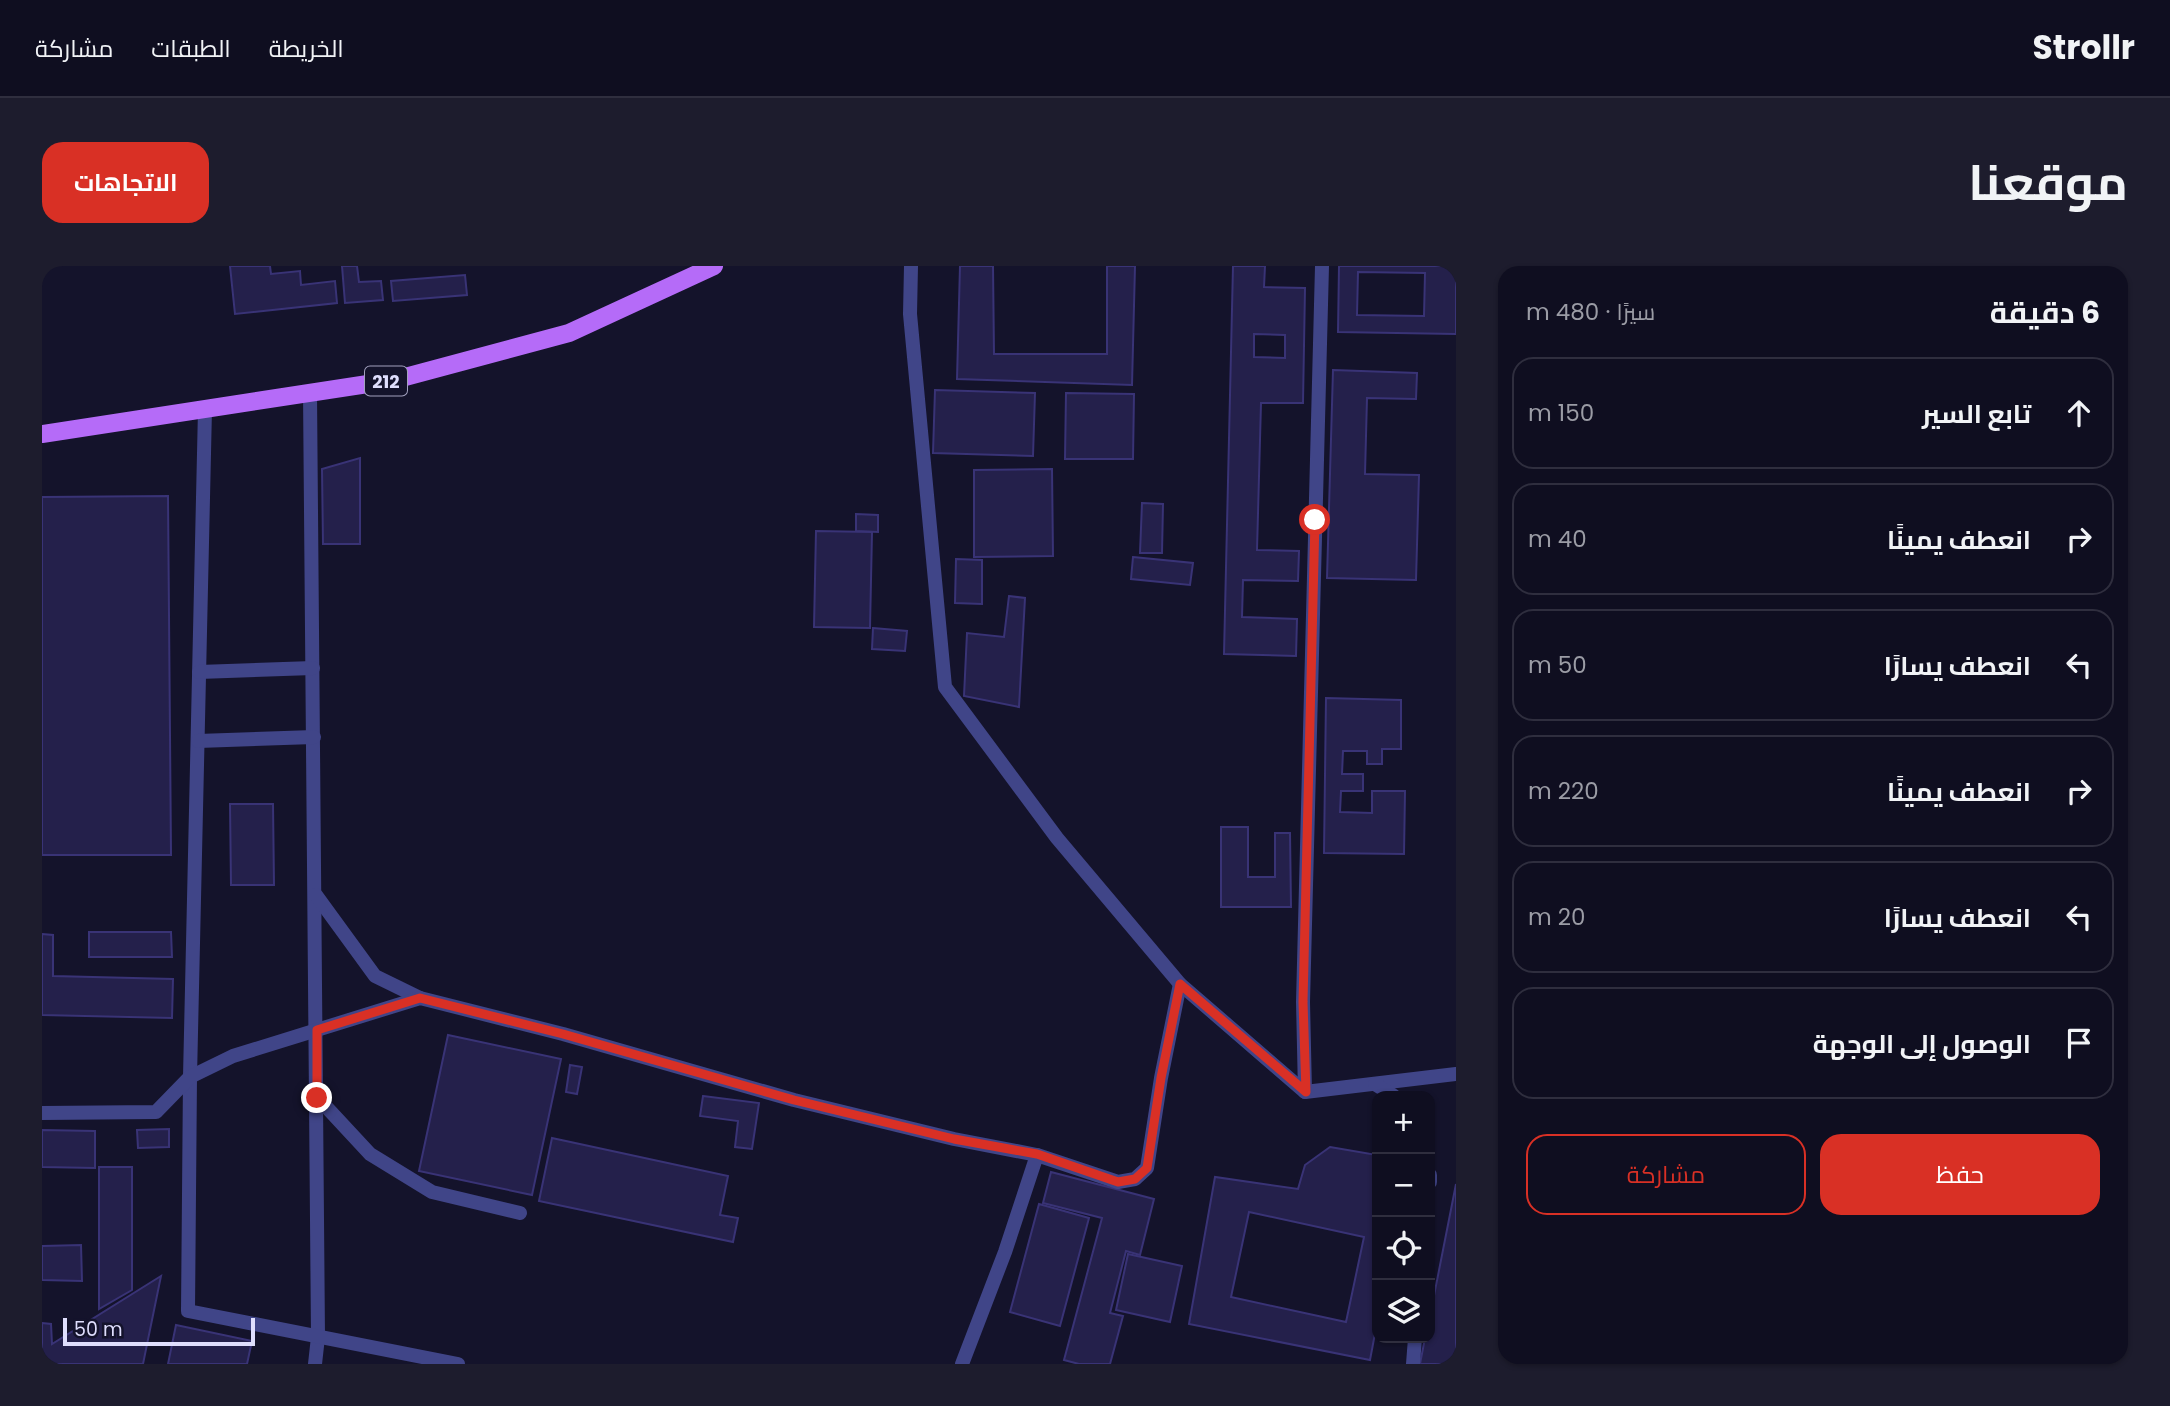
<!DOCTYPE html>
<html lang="ar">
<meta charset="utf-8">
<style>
:root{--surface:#0f0e20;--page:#1d1c2d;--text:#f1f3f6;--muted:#9b9ca5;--line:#2f2e3e;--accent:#d93025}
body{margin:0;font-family:Poppins,Cairo,sans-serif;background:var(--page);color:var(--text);direction:rtl}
.controls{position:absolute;right:21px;bottom:21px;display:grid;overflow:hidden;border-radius:14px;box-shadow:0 2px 5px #0004}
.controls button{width:63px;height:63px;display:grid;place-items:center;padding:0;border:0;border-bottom:2px solid var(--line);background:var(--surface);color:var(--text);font:35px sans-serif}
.scale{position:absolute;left:21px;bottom:18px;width:192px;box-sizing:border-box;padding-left:7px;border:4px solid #dfdefd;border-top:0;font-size:19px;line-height:24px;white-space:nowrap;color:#dfdefd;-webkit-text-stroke:5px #14132b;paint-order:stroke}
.stop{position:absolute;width:21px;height:21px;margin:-16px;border:5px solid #d93025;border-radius:50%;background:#fff}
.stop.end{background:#d93025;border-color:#fff;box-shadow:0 2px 7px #0008}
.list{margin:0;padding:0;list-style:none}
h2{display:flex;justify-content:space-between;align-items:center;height:91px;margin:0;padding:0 28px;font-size:30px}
h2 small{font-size:23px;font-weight:400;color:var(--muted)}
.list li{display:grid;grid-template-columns:46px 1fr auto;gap:21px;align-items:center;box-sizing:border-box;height:112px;margin:0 14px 14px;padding:0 14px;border:2px solid var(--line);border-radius:21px}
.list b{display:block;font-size:26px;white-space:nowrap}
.list em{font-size:23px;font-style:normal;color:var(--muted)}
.actions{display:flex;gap:14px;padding:21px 28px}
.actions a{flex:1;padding:16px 0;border:2px solid var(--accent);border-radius:21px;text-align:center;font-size:24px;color:var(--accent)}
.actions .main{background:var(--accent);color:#fff}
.icon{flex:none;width:38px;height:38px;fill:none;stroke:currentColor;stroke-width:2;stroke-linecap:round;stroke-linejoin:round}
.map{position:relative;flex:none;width:1414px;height:1098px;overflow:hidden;direction:ltr;border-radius:21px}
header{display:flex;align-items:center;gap:42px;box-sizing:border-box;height:98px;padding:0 35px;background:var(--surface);border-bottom:2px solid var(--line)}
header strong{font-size:33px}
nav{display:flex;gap:38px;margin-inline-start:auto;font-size:24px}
.intro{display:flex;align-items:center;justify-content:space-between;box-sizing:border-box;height:168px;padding:0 42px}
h1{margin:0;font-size:49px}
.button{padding:18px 32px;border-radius:21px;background:var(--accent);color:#fff;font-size:24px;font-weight:700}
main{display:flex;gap:42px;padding:0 42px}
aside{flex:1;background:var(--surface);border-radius:21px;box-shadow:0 2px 5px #0004}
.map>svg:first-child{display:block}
.building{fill:#24204b;stroke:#393376;stroke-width:2;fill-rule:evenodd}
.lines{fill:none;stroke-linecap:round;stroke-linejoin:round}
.minor{stroke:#404588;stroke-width:14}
.primary{stroke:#b56bf8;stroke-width:18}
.route{stroke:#d93025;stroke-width:9}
.labels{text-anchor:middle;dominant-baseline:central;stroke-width:7;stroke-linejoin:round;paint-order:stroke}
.shield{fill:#14132b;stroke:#a2a1be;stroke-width:2}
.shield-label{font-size:18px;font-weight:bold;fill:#dfdefd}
</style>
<header>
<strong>Strollr</strong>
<nav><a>الخريطة</a><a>الطبقات</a><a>مشاركة</a></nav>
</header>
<div class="intro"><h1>موقعنا</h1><a class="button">الاتجاهات</a></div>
<main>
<aside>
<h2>6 دقيقة<small>سيرًا · 480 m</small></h2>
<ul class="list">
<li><svg class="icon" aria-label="ahead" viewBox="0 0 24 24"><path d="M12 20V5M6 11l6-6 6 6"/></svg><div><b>تابع السير</b></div><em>150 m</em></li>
<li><svg class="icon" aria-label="right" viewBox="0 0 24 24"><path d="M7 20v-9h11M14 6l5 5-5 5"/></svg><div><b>انعطف يمينًا</b></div><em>40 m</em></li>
<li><svg class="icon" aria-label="left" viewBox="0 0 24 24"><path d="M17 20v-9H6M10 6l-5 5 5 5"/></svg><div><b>انعطف يسارًا</b></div><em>50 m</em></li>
<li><svg class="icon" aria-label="right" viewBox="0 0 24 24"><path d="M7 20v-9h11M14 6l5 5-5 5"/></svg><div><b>انعطف يمينًا</b></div><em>220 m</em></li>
<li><svg class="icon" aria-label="left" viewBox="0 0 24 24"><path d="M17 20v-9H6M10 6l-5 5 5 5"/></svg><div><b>انعطف يسارًا</b></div><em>20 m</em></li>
<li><svg class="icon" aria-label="arrive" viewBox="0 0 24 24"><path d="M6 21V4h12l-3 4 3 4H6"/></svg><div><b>الوصول إلى الوجهة</b></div></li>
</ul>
<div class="actions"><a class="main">حفظ</a><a>مشاركة</a></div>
</aside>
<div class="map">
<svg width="1414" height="1098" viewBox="0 0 1414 1098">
<rect width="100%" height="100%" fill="#14132b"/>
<g class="building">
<polygon points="188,0 228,0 229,8 258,5 259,19 293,15 295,37 193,48"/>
<polygon points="300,0 315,0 317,16 339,15 341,34 303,37"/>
<polygon points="918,0 951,0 952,88 1065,88 1065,0 1093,0 1090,119 915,113"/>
<path d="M 1191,0 L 1223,0 L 1222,21 L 1263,22 L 1261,137 L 1219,137 L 1215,284 L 1257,285 L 1256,315 L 1201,314 L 1200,351 L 1255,353 L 1254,390 L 1182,388 ZM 1212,68 L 1243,69 L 1243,92 L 1212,91 Z"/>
<path d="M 1297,0 L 1414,0 L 1414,68 L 1296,66 ZM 1316,6 L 1383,7 L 1382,50 L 1315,49 Z"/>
<polygon points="423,9 425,29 351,35 349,15"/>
<polygon points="1291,104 1375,107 1374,133 1325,132 1323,208 1377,209 1374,314 1285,312"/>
<polygon points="893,124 993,127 991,190 891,187"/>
<polygon points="1024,127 1092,128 1091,193 1023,193"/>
<polygon points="318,192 318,278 281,278 280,203"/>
<polygon points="1010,203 1011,290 932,291 932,204"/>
<polygon points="126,230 129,589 0,589 0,231"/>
<polygon points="1100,237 1121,238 1120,287 1098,287"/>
<polygon points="814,248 836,249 836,266 814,265"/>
<polygon points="774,265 830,266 828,362 772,361"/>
<polygon points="1091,291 1151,297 1148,319 1089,313"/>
<polygon points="914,293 940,294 940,338 913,337"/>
<polygon points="967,330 983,332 977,441 922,430 925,367 962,371"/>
<polygon points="831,362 865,365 863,385 830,383"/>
<polygon points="1284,432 1359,434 1359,483 1340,483 1340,498 1325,498 1325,485 1301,485 1300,508 1321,508 1321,525 1299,525 1298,546 1330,547 1330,525 1363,525 1362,588 1282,587"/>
<polygon points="188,538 231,538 232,619 189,619"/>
<polygon points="1179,561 1206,561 1206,611 1233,611 1233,567 1248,567 1249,641 1179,641"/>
<polygon points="47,666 129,666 130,691 47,691"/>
<polygon points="0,668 11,669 11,710 131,713 130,752 0,749"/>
<polygon points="406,769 519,793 490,929 377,905"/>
<polygon points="528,799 540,801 535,828 524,826"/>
<polygon points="661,830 717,837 710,883 693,881 696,855 658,850"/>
<polygon points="127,863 127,881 96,882 95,864"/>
<polygon points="0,864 53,865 53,902 0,901"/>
<polygon points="510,872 686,910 678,949 696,952 691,976 497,935"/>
<path d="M 1288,881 L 1335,889 L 1335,1057 L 1328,1094 L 1147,1058 L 1173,911 L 1256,923 L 1263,899 ZM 1207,946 L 1322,971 L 1304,1056 L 1189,1031 Z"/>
<polygon points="57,901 90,901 90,1024 57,1043"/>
<polygon points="1009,906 1112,933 1098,989 1084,985 1068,1047 1081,1050 1068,1098 1037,1098 1022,1094 1060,952 1001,937"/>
<polygon points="1414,918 1414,1098 1378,1098 1383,1072 1388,1072 1388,1050"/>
<polygon points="997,938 1047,952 1018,1060 968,1046"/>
<polygon points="39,979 40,1015 0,1014 0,980"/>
<polygon points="1086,988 1140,1000 1128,1056 1074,1044"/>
<polygon points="119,1010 101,1098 0,1098 0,1057 9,1058 10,1078"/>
<polygon points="134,1059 210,1075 205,1098 126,1098"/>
</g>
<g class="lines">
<g class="minor">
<polyline points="869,0 868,48 903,421 1015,572 1138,718 1263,826 1414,808"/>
<polyline points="268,127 276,1071 273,1098"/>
<polyline points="163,143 148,811 146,1045 416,1098"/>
<polyline points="157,406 271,402"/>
<polyline points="156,475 272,471"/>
<polyline points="274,629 333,710 378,732"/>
<polyline points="1333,818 1352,830"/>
<polyline points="1263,826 1261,736 1280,0"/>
<polyline points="276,832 328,888 390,926 478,947"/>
<polyline points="0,847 114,846 148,811 191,790 378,732 521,768 752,834 912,873 995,889"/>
<polyline points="1388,909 1388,916"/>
<polyline points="920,1098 963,986 995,889 1076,916 1093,913 1105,902 1119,812 1138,718"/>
<polyline points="1371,1098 1373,1072"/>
</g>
<polyline class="primary" points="0,168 352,114 527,67 672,0"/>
</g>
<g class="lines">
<polyline class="route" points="275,832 275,764 378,732 521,768 752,834 912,873 995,888 1076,916 1093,913 1105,902 1119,812 1138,718 1264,826 1261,736 1273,254"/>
</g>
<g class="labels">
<rect class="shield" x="323" y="100.5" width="42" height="29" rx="5"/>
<g class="shield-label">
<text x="344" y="115">212</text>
</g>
</g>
</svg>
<div class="controls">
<button>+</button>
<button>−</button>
<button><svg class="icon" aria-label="locate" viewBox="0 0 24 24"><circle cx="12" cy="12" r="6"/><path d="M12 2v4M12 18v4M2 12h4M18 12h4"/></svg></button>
<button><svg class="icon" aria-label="layers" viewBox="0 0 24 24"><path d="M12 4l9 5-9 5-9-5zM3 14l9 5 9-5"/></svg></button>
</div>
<div class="scale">50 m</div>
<div class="stop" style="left:1273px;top:254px"></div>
<div class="stop end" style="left:275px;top:832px"></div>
</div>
</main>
